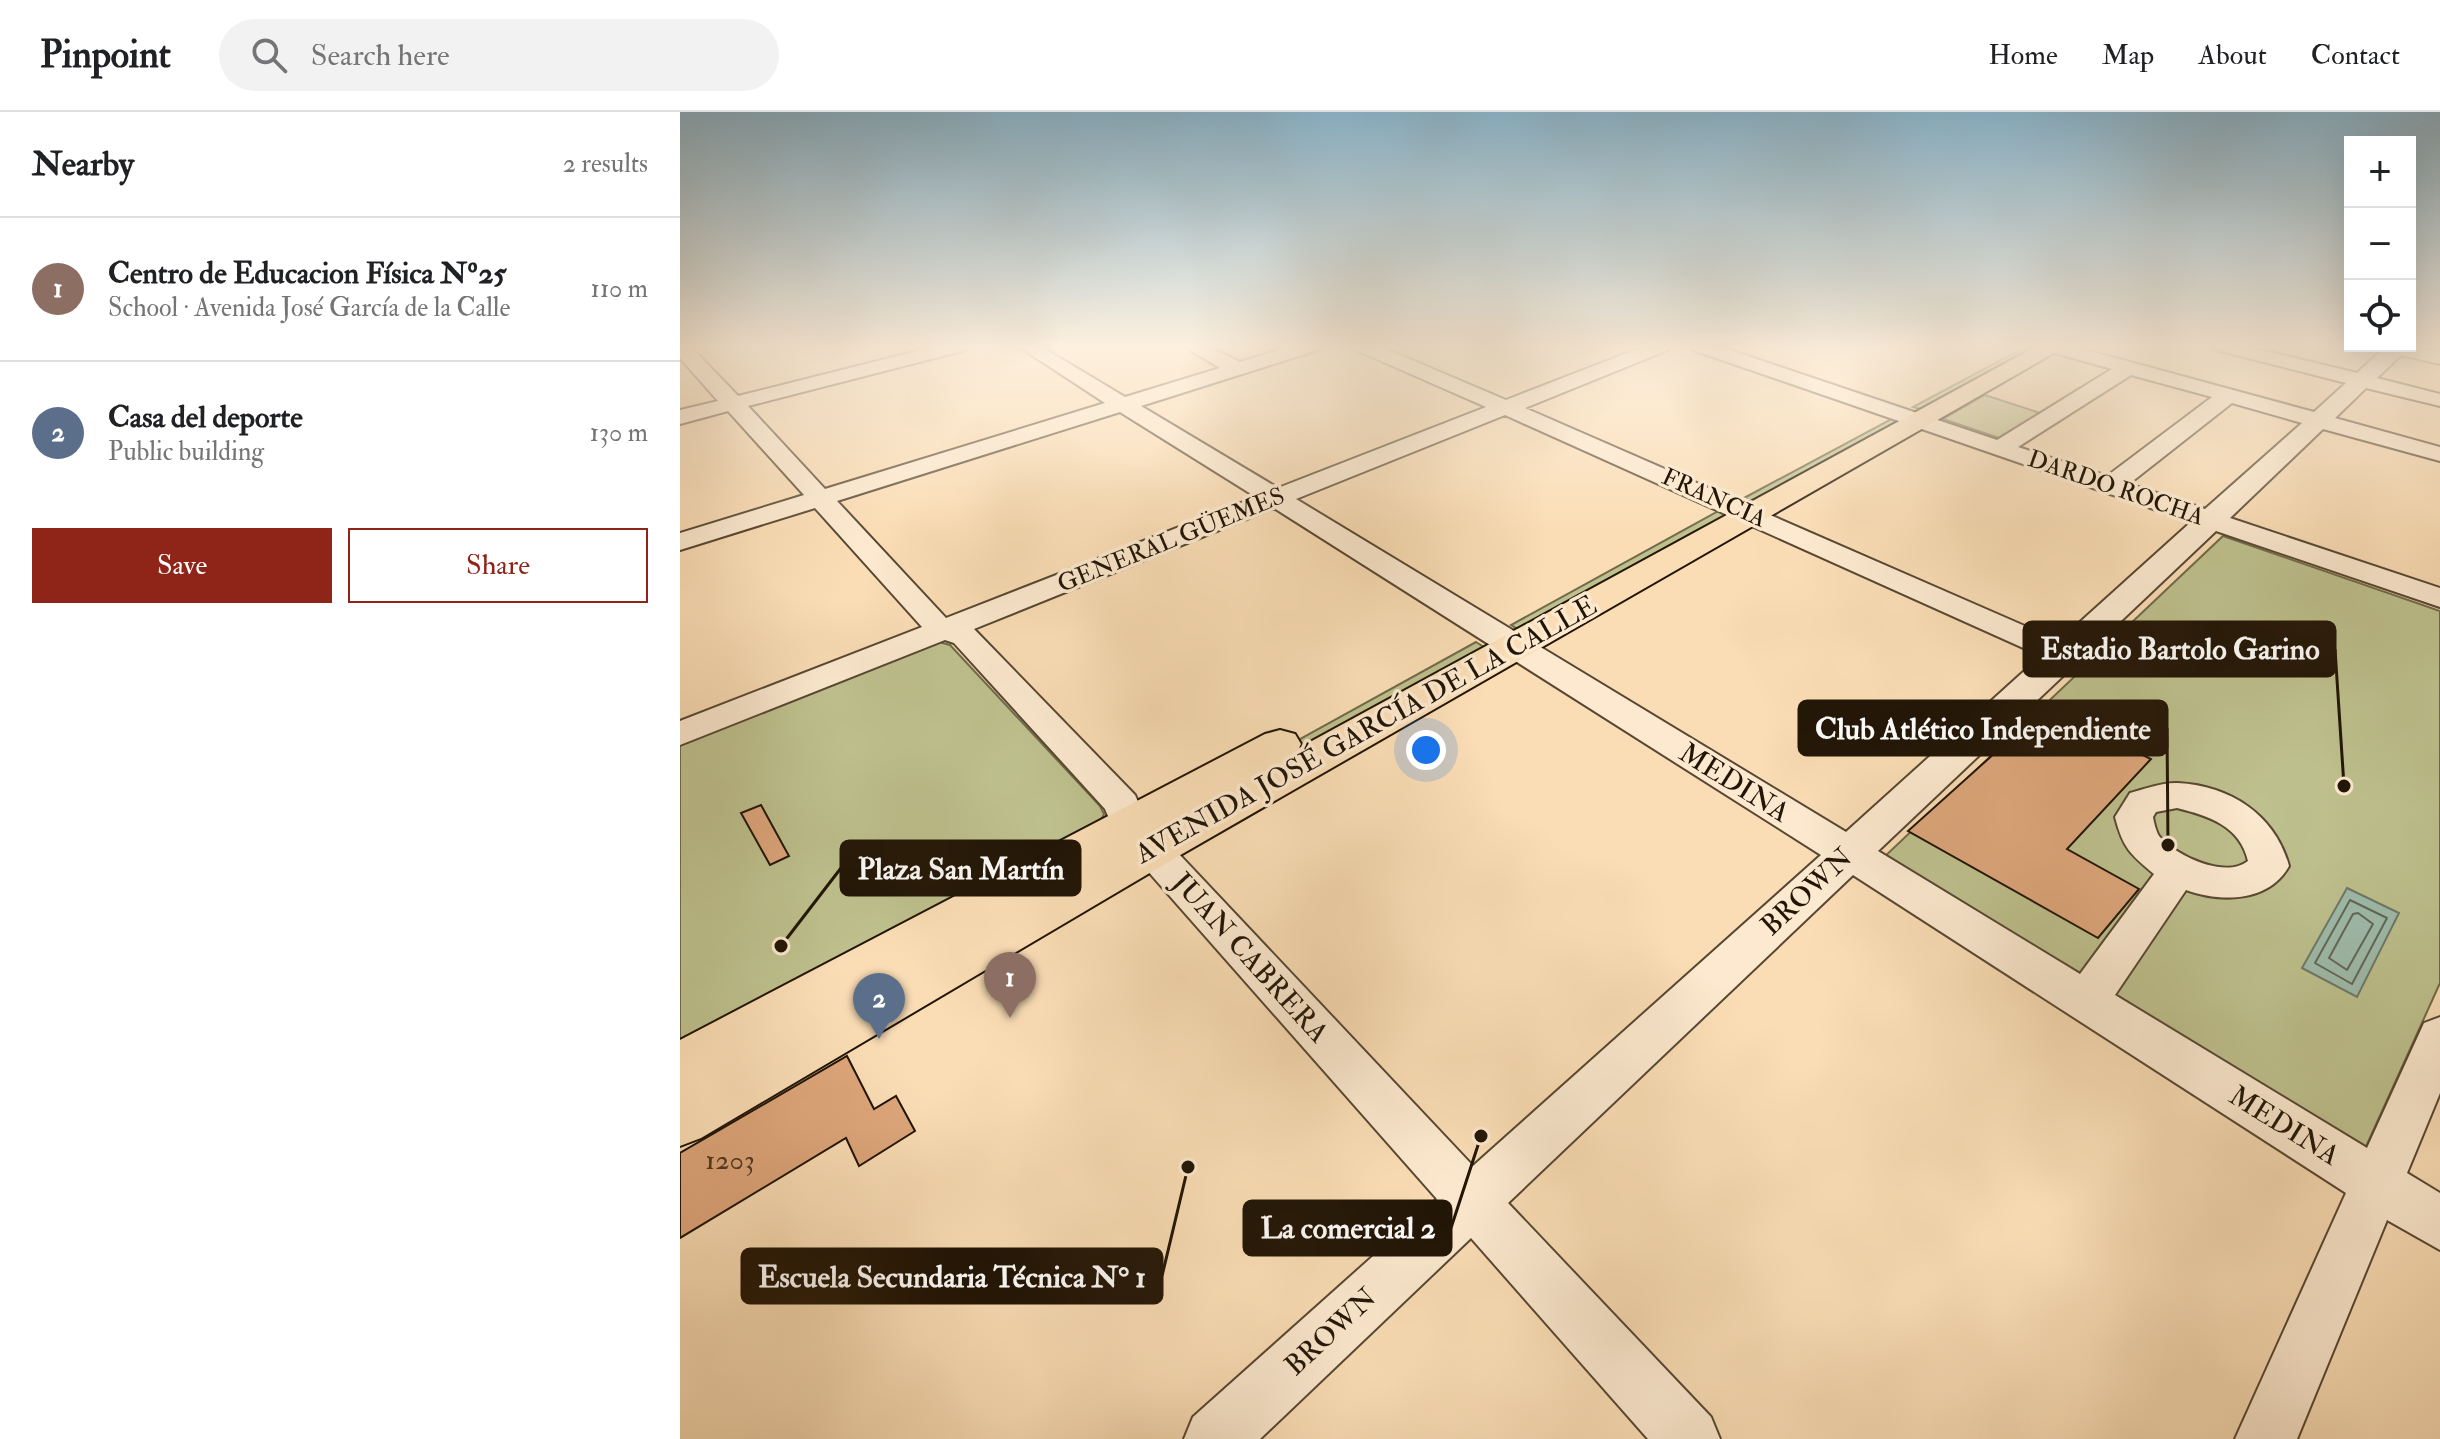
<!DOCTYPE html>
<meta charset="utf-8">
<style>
:root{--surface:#fff;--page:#f2f2f2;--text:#202124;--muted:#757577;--line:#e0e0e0;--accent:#8f2418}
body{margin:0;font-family:"IM FELL Double Pica",serif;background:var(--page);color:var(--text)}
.controls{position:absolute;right:24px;top:24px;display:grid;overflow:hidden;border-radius:0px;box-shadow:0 8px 32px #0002}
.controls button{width:72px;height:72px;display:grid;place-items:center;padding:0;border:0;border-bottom:2px solid var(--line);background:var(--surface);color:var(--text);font:40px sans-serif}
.you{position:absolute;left:746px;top:638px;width:28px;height:28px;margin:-20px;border:6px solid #fff;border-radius:50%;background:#1a73e8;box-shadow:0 0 0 12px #1a73e833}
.badge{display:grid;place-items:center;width:52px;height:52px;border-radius:50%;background:var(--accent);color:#fff;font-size:26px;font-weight:700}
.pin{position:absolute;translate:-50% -66px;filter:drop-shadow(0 2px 4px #0008)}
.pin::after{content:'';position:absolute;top:42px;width:28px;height:24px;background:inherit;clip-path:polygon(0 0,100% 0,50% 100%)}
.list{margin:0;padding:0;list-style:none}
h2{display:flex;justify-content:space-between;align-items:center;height:104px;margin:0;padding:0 32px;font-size:34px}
h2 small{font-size:26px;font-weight:400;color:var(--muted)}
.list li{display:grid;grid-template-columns:52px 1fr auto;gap:24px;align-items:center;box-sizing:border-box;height:144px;padding:0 32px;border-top:2px solid var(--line)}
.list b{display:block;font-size:30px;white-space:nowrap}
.list p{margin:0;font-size:26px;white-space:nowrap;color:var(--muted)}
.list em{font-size:26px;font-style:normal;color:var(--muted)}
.actions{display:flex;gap:16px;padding:24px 32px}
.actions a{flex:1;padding:18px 0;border:2px solid var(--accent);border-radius:0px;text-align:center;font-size:28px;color:var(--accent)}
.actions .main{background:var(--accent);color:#fff}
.icon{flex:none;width:44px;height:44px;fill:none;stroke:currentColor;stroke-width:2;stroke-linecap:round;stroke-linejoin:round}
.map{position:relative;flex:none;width:1760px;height:1327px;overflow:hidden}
header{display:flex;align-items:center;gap:48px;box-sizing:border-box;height:112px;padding:0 40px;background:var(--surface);border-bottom:2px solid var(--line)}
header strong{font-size:38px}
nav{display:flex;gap:44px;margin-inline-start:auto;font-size:28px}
.search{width:560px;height:72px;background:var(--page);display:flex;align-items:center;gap:20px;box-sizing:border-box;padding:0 28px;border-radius:44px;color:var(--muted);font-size:30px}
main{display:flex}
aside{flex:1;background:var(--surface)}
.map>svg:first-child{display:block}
.green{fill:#bec18e;stroke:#706b4a;stroke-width:2}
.water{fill:#9ebcab;stroke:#6c7969;stroke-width:2}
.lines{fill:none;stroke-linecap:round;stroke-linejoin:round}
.shore{stroke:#606858;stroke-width:2}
.building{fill:#dda67b;stroke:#211506;stroke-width:2}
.minor-casing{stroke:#574732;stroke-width:4}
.major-casing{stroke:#211506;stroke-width:4}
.minor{fill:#fce9cf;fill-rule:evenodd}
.major{fill:#faddb5;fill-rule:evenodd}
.labels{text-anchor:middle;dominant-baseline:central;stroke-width:7;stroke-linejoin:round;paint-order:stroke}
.far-street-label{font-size:24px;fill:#211506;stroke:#fce9cf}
.street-label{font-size:28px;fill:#211506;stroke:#fce9cf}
.near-number-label{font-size:28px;fill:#503923}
.leader{fill:none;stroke:#211506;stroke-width:3}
.callout-dot{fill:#211506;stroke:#fce9cf;stroke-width:3}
.callout{fill:#211506;stroke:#211506;stroke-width:3}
.callout-label{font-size:30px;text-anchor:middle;font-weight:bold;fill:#fff}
</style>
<header>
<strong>Pinpoint</strong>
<div class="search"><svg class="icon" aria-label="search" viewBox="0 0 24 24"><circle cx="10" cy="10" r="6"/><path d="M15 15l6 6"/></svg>Search here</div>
<nav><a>Home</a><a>Map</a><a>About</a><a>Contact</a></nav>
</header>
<main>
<aside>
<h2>Nearby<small>2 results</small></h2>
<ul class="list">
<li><span class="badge" style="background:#8d6e63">1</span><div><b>Centro de Educacion Física Nº25</b><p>School · Avenida José García de la Calle</p></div><em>110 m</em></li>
<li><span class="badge" style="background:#5c6f8a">2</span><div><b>Casa del deporte</b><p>Public building</p></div><em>130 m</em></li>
</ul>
<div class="actions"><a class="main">Save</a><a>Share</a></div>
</aside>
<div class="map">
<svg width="1760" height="1327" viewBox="0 0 1760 1327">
<rect width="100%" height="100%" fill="#faddb5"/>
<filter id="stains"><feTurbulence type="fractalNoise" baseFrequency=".0025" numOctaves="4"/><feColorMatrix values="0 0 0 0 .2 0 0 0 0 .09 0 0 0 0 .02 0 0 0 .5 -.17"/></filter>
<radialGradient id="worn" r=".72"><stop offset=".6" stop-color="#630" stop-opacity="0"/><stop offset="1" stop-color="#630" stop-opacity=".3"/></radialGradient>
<g class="green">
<polygon points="1347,234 1362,236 1246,299 1233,295"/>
<polygon points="1305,283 1363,302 1322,327 1263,307"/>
<polygon points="1217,304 1230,308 1077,392 1064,386"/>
<polygon points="1040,398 1054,404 846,522 831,513"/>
<polygon points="1543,424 1760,499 1760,871 1684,1039 1202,747"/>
<polygon points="255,529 270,533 420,694 424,702 421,709 0,942 0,630"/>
<polygon points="796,530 810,539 499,714 486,701"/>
</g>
<polygon class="water" points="1667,776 1719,801 1677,885 1622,856"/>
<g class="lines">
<g class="shore">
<polygon points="1670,788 1707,806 1672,872 1635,851"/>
<polygon points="1678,801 1693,812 1667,858 1649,846 1673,802"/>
</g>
</g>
<g class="building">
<polygon points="1365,596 1471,647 1387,737 1459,777 1418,826 1228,719"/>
<polygon points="81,693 109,744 90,753 61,701"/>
<polygon points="167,944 194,997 216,984 235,1019 179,1054 166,1026 0,1126 0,1041"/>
</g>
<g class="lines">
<defs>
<path id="minor" d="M 0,234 L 10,234 L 58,284 L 257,234 L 288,234 L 286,238 L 68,294 L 145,377 L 425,291 L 338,234 L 360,234 L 445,285 L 540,256 L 503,234 L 527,234 L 560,250 L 612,234 L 640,234 L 638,238 L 461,294 L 598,376 L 806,295 L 676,238 L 674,234 L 699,234 L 826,288 L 965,234 L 990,234 L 988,238 L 845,296 L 1379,529 L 1511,410 L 1013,238 L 1011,234 L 1038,234 L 1317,328 L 1432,257 L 1364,238 L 1362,234 L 1391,234 L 1634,300 L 1666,271 L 1536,238 L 1533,234 L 1565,234 L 1677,261 L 1702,238 L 1698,234 L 1732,234 L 1760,240 L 1760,252 L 1721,243 L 1697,266 L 1760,282 L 1760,294 L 1686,276 L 1655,306 L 1760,335 L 1760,349 L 1643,317 L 1550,406 L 1760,476 L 1760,495 L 1536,419 L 1198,739 L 1400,862 L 1474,762 C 1450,742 1443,736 1435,705 L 1450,681 C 1464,677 1483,670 1498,671 C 1551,674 1595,703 1609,754 C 1589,790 1542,791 1506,778 L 1435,883 L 1687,1036 L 1744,911 L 1760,905 L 1760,981 L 1727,1061 L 1760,1081 L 1760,1138 L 1707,1108 L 1617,1327 L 1555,1327 L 1666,1081 L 1173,763 L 828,1091 L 1031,1305 L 1040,1327 L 968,1327 L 791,1126 L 580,1327 L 504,1327 L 513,1305 L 757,1087 L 436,723 L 425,697 L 274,531 L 265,528 L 0,633 L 0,609 L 242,515 L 135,396 L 0,438 L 0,421 L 124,383 L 48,299 L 0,312 L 0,298 L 38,289 L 0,246 ZM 1451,263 L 1532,285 L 1427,364 L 1338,335 ZM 1552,291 L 1622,311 L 1525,397 L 1449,372 ZM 440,300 L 576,385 L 266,506 L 157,389 ZM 825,303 L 1361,544 L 1166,720 L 616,387 ZM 594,396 L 1141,743 L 793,1054 L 466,707 L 455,683 L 294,517 ZM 1497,696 C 1529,704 1560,714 1568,749 C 1545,767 1496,744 1479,724 C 1476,719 1474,711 1473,705 L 1476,700 Z"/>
<polygon id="major" points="1357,234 1386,234 490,749 21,1026 0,1034 0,928 585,622 600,618 615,622 621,632 619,636"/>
</defs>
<use href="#minor" class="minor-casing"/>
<use href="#major" class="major-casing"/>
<use href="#minor" class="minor"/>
<use href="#major" class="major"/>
</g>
<linearGradient id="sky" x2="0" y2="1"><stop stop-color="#8ab7d0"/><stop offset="0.56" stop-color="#fdf0de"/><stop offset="1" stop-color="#fdf0de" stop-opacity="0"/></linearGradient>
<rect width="1760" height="419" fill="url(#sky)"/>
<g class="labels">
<g class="far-street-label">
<text transform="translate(1436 376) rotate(19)">DARDO ROCHA</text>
<text transform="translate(1034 386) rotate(24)">FRANCIA</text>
<text transform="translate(491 428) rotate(-22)">GENERAL GÜEMES</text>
</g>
<g class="street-label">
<text transform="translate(686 618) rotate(-29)">AVENIDA JOSÉ GARCÍA DE LA CALLE</text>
<text transform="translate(1054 671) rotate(32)">MEDINA</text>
<text transform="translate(1127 780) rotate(-43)">BROWN</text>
<text transform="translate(570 846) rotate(48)">JUAN CABRERA</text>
<text transform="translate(1604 1014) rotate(32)">MEDINA</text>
<text transform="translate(651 1220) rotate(-43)">BROWN</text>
</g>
<g class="near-number-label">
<text x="50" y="1048">1203</text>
</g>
</g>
<path class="leader" d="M1664 674L1655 537M1488 733L1487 616M101 834L161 756M801 1024L771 1116M508 1055L482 1164"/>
<g class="callout-dot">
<circle cx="1664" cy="674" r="8"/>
<circle cx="1488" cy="733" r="8"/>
<circle cx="101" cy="834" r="8"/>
<circle cx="801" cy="1024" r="8"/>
<circle cx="508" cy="1055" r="8"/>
</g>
<g class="callout">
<rect x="1344" y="510" width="311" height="54" rx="8"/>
<rect x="1119" y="589" width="368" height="54" rx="8"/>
<rect x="161" y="729" width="239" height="54" rx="8"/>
<rect x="564" y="1089" width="207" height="54" rx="8"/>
<rect x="62" y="1137" width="420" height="54" rx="8"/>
</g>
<g class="callout-label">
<text x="1500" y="547">Estadio Bartolo Garino</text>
<text x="1303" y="627">Club Atlético Independiente</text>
<text x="281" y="767">Plaza San Martín</text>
<text x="668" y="1126">La comercial 2</text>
<text x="272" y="1175">Escuela Secundaria Técnica N° 1</text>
</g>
<rect width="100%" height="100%" filter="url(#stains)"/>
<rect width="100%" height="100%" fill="url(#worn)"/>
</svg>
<div class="controls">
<button>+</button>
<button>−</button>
<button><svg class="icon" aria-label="locate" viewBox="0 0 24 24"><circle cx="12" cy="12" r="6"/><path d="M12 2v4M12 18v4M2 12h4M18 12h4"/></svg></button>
</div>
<div class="you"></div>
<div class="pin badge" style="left:330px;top:906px;background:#8d6e63">1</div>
<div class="pin badge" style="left:199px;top:927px;background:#5c6f8a">2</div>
</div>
</main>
